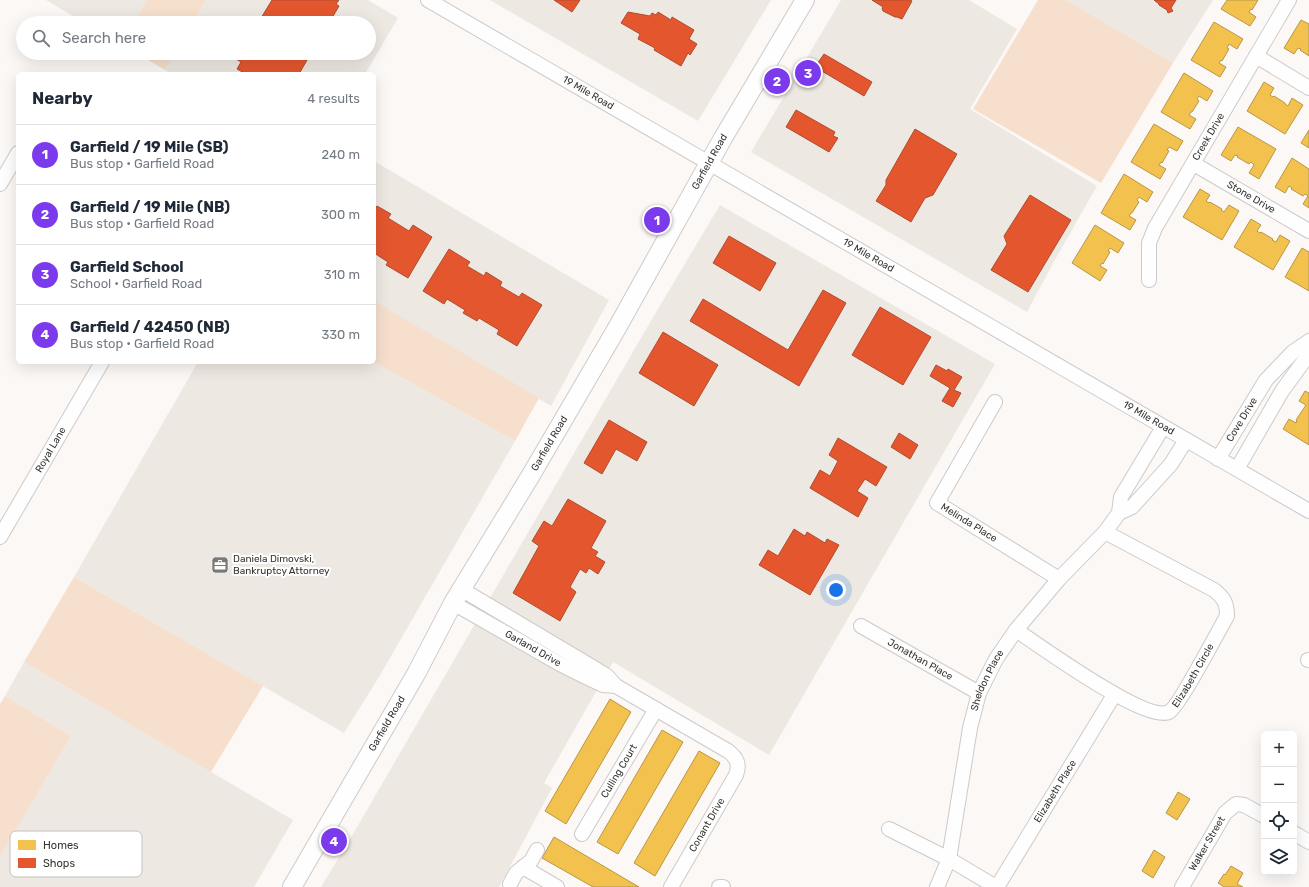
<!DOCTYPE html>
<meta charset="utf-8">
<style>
:root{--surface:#fff;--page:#f2f2f3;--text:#1f2937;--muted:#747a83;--line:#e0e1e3;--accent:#7c3aed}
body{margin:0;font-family:Rubik,sans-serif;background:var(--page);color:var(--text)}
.controls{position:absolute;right:12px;bottom:12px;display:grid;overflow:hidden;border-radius:6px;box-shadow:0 4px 16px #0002}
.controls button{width:36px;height:36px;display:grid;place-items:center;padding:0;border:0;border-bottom:1px solid var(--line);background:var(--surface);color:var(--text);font:20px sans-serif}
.you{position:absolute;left:836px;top:590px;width:14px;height:14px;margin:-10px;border:3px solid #fff;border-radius:50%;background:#1a73e8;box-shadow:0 0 0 6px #1a73e833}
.badge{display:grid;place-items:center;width:26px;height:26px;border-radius:50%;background:var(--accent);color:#fff;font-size:13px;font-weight:700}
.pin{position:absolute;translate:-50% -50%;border:2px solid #fff;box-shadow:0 1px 4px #0006}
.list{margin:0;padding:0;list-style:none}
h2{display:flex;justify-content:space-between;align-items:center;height:52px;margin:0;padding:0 16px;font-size:17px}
h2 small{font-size:13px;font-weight:400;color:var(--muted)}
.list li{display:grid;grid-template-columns:26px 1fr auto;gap:12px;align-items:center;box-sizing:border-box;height:60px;padding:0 16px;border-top:1px solid var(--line)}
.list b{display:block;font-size:15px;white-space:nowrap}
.list p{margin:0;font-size:13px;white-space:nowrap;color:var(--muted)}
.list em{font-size:13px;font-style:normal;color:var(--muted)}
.icon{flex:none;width:22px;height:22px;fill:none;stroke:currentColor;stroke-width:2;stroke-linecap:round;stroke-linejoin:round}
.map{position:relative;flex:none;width:1309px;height:887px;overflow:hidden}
.search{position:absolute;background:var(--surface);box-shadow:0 4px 16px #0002;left:16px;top:16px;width:360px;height:44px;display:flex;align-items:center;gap:10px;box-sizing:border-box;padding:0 14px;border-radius:22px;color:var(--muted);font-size:15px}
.panel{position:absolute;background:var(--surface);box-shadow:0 4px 16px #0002;left:16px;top:72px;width:360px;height:292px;border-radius:6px}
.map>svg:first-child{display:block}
.built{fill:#eee8e2}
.green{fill:#f6dfcd}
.homes{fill:#f2c14e;stroke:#b99746}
.shops{fill:#e4572e;stroke:#b04c2f}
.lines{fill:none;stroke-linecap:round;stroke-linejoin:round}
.minor-casing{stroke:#cdcac9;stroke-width:16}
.major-casing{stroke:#cdcac9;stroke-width:20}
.minor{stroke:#fefefe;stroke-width:14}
.major{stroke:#fefefe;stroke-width:18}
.labels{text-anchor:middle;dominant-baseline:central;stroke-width:4;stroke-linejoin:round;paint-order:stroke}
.street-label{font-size:10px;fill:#353432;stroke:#fff}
.poi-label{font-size:10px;fill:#353432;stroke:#fff;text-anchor:start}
.key{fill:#fff;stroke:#c2c2c2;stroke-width:1}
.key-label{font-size:11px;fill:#353432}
</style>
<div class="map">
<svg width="1309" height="887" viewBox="0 0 1309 887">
<rect width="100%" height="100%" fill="#fbf8f6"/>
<g class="built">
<polygon points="46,0 147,0 134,23 85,23"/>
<polygon points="206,0 368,0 398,18 365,74 172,74 165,70 175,53 369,53 369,23 192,23"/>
<polygon points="490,0 771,0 698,121"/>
<polygon points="841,0 969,0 1017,29 970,109 1097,186 1052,265 1027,312 751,152"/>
<polygon points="1066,0 1213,0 1173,63"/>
<polygon points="374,161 609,300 551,406 374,302"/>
<polygon points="720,205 995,364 769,755 613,662 544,783 552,788 499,887 321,887 353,834 652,319"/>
<polygon points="198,362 374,362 515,441 379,677 344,733 74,577"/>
<polygon points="24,662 293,820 254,887 0,887 0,857 71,736 5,696"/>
</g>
<g class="green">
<polygon points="147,0 206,0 192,23 134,23"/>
<polygon points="1038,0 1066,0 1173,63 1101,183 973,109"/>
<polygon points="136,53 175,53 165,70"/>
<polygon points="374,301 539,398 515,441 374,362"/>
<polygon points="74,577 263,686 211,772 24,662"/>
<polygon points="5,696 71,736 0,857 0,704"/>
</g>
<g class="homes">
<polygon points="1227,0 1258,0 1252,10 1251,9 1249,12 1256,17 1250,26 1221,9"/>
<polygon points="1301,20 1309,24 1309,56 1300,50 1301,49 1298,48 1294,54 1284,48"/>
<polygon points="1214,22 1243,39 1237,49 1229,44 1227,48 1229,49 1222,61 1221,60 1219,63 1226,67 1220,77 1191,60"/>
<polygon points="1184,73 1213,91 1207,101 1199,96 1197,99 1199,101 1192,112 1191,112 1189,115 1196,119 1190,129 1161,112"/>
<polygon points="1264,82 1274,88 1270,95 1273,97 1274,96 1285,103 1285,104 1288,106 1292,98 1303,105 1285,134 1247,111"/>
<polygon points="1154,124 1183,141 1177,151 1169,147 1167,150 1169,151 1162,163 1161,162 1159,165 1166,169 1160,179 1131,162"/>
<polygon points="1238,127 1276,149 1259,179 1249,173 1254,165 1251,162 1249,164 1237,157 1238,156 1235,155 1231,161 1221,155"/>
<polygon points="1309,130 1309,148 1301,143"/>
<polygon points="1292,158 1309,169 1309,208 1303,204 1308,196 1305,194 1303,196 1291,189 1292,188 1289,186 1285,193 1275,187"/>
<polygon points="1124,174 1153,192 1147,202 1139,197 1137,200 1139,202 1132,213 1131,213 1129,216 1136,220 1130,230 1101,213"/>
<polygon points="1200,189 1210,195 1206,201 1209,203 1210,202 1222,209 1221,210 1224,212 1229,205 1239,211 1222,240 1183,217"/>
<polygon points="1251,219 1261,225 1257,231 1260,233 1261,232 1273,239 1272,240 1276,242 1280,235 1290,241 1273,270 1234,247"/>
<polygon points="1095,225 1124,243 1118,253 1110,248 1108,251 1110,252 1103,264 1102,263 1100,266 1107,270 1100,281 1072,263"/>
<polygon points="1302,248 1309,252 1309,291 1285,277"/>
<polygon points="1305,391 1309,393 1309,445 1283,429 1289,419 1296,423 1297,420 1296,420 1306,405 1299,401"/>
<polygon points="610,699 631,712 566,824 545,811"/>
<polygon points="662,730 683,742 618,854 597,842"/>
<polygon points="699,751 720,763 655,876 634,863"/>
<polygon points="1178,792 1190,799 1177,820 1166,813"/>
<polygon points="554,837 639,887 593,887 542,858"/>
<polygon points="1154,850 1165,857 1153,878 1142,871"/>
<polygon points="1231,866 1243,873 1237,884 1243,887 1224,887 1218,883 1224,874 1225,875"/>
</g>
<g class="shops">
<polygon points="272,0 339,0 336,4 339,6 329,23 258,23"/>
<polygon points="554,0 580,0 572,12"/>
<polygon points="872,0 910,0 912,1 902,19 897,17 895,17 883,11 882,8 883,7"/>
<polygon points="1154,0 1176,0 1171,8 1173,11 1168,13 1167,10 1159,5 1159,4"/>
<polygon points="628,12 650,16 652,13 656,15 658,12 671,20 672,17 694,30 689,39 697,44 690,55 688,53 681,66 654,50 655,48 638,39 640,34 621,23"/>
<polygon points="240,53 311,53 299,74 246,74 237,69 241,62 236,59"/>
<polygon points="824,54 872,82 864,96 815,67"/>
<polygon points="796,110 835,132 833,136 838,138 829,152 786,127"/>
<polygon points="915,129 957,154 933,195 925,198 911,222 876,201 886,185 886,180"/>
<polygon points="1030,195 1071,220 1028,292 991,270 1007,244 1004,236"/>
<polygon points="377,206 391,214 388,218 409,231 413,225 432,237 408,278 386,265 388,262 374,253 374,210"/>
<polygon points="729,236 776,263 760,291 713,263"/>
<polygon points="449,249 470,262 467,266 484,276 486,272 502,282 500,286 519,297 522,293 542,305 517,346 497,334 499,330 479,318 477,321 463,313 465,310 447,299 444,304 423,291"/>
<polygon points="823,290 846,303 799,386 690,321 703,299 788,350"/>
<polygon points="880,307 931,337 903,385 852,355"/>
<polygon points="663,332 718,365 694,406 639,373"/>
<polygon points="936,365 947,371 948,369 962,377 954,390 961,393 953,407 942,401 950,388 930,376"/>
<polygon points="609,420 647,442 637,461 616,449 602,474 584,463"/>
<polygon points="899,433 918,445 910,459 891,447"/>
<polygon points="838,438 887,467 876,486 865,479 857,491 868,498 858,517 810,488 820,470 830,476 838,461 829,455"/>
<polygon points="568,499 606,521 591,548 598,552 595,556 605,562 598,574 589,568 586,573 580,569 570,587 576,592 560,621 513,593 539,546 532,541 544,521 552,526"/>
<polygon points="794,529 805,536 807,532 825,543 827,539 839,545 810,595 759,565 768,550 778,556"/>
</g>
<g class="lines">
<defs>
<g id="minor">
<path id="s1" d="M 428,0 L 1309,511"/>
<polyline points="1256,56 1309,88"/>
<path id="s2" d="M 1194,164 L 1309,231"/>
<polyline points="0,184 18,153"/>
<path id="s3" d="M 1149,280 L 1149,243 L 1155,228 L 1289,0"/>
<path id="s4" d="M 995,402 L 937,503 L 1059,579"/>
<polyline points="1163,427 1121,497 1119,513 1132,507 1171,464 1186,440"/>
<path id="s5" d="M 1218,459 L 1266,380 L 1293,352 L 1309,341"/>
<polyline points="1237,469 1282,391 1309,354"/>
<path id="s6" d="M 0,537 L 102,362"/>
<path d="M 461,589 L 589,665 L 607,676 L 616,686 L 728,751 C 737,758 740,764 736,775 L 671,887"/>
<path id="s7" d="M 453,603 L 560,664 L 584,676 L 603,685 L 616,686"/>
<path id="s8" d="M 861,626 L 979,693"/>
<path id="s9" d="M 1016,630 C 1040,646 1146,723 1169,712 C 1178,708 1219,630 1227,616 C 1227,603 1224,598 1214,590 L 1105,532"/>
<polyline points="1308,660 1309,660"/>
<polyline points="889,829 949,859 996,887"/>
<polyline points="1294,833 1309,842"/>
<path id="s10" d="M 582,834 L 656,709"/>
<polyline points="523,867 557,887"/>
<polyline points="510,884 516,873 531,861 537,850"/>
<polyline points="719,887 723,887"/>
<path id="s11" d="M 937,887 L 949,859 L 970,728 L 979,693 L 996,659 L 1016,630 L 1059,579 L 1105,532 L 1119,513"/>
<path id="s12" d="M 997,887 L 1114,695"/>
<path id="s13" d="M 1182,887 L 1225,813 L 1236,804 L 1244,805 L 1264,816"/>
</g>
<g id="major">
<path id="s14" d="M 292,887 L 416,674 L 453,603 L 531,475 L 617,328 L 723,138 L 805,0"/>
</g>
</defs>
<use href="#minor" class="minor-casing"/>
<use href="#major" class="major-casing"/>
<use href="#minor" class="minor"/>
<use href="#major" class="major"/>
</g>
<defs>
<symbol id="office-square" viewBox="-11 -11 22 22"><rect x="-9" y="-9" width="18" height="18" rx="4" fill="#7a7977" stroke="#fff"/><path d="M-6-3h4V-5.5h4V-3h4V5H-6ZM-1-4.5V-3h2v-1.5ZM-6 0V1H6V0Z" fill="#fff"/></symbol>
</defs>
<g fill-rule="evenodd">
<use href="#office-square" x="210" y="555" width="20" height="20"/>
</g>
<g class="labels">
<g class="street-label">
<text stroke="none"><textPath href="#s1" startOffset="185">19 Mile Road</textPath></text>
<text stroke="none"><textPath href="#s3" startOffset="159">Creek Drive</textPath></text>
<text stroke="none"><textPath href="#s14" startOffset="837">Garfield Road</textPath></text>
<text stroke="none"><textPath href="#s2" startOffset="66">Stone Drive</textPath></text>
<text stroke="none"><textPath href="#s1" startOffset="509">19 Mile Road</textPath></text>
<text stroke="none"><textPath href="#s1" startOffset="833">19 Mile Road</textPath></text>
<text stroke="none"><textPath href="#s5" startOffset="46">Cove Drive</textPath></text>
<text stroke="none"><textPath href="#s14" startOffset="513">Garfield Road</textPath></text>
<text stroke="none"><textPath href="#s6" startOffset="101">Royal Lane</textPath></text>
<text stroke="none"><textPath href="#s4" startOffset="154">Melinda Place</textPath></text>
<text stroke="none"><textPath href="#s7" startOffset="92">Garland Drive</textPath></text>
<text stroke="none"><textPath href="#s8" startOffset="68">Jonathan Place</textPath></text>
<text stroke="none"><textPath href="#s9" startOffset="220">Elizabeth Circle</textPath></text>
<text stroke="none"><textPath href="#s11" startOffset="214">Sheldon Place</textPath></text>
<text stroke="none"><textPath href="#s14" startOffset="189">Garfield Road</textPath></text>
<text stroke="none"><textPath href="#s10" startOffset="73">Culling Court</textPath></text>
<text stroke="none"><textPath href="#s12" startOffset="112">Elizabeth Place</textPath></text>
<text transform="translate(707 825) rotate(-60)">Conant Drive</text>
<text stroke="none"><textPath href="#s13" startOffset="50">Walker Street</textPath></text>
</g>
<g class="poi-label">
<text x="233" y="559">Daniela Dimovski,<tspan x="233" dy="12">Bankruptcy Attorney</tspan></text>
</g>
</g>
<rect x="10" y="831" width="132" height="46" rx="6" class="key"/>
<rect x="18" y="840" width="18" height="10" fill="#f2c14e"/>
<rect x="18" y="858" width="18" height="10" fill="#e4572e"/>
<g class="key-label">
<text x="43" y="849">Homes</text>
<text x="43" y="867">Shops</text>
</g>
</svg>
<div class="controls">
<button>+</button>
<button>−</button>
<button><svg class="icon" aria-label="locate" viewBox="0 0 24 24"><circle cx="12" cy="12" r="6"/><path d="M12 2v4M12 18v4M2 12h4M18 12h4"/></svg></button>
<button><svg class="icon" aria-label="layers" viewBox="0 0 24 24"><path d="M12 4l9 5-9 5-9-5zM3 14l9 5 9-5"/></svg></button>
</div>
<div class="you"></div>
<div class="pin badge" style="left:657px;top:220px">1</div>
<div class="pin badge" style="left:777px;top:81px">2</div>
<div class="pin badge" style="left:808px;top:73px">3</div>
<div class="pin badge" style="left:334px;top:841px">4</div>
<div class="search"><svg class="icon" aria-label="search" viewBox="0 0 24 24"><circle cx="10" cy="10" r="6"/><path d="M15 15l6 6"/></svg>Search here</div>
<section class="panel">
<h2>Nearby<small>4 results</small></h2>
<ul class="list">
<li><span class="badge">1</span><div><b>Garfield / 19 Mile (SB)</b><p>Bus stop · Garfield Road</p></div><em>240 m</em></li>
<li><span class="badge">2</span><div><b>Garfield / 19 Mile (NB)</b><p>Bus stop · Garfield Road</p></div><em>300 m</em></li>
<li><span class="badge">3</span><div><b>Garfield School</b><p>School · Garfield Road</p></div><em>310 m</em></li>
<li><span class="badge">4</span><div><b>Garfield / 42450 (NB)</b><p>Bus stop · Garfield Road</p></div><em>330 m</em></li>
</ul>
</section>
</div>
